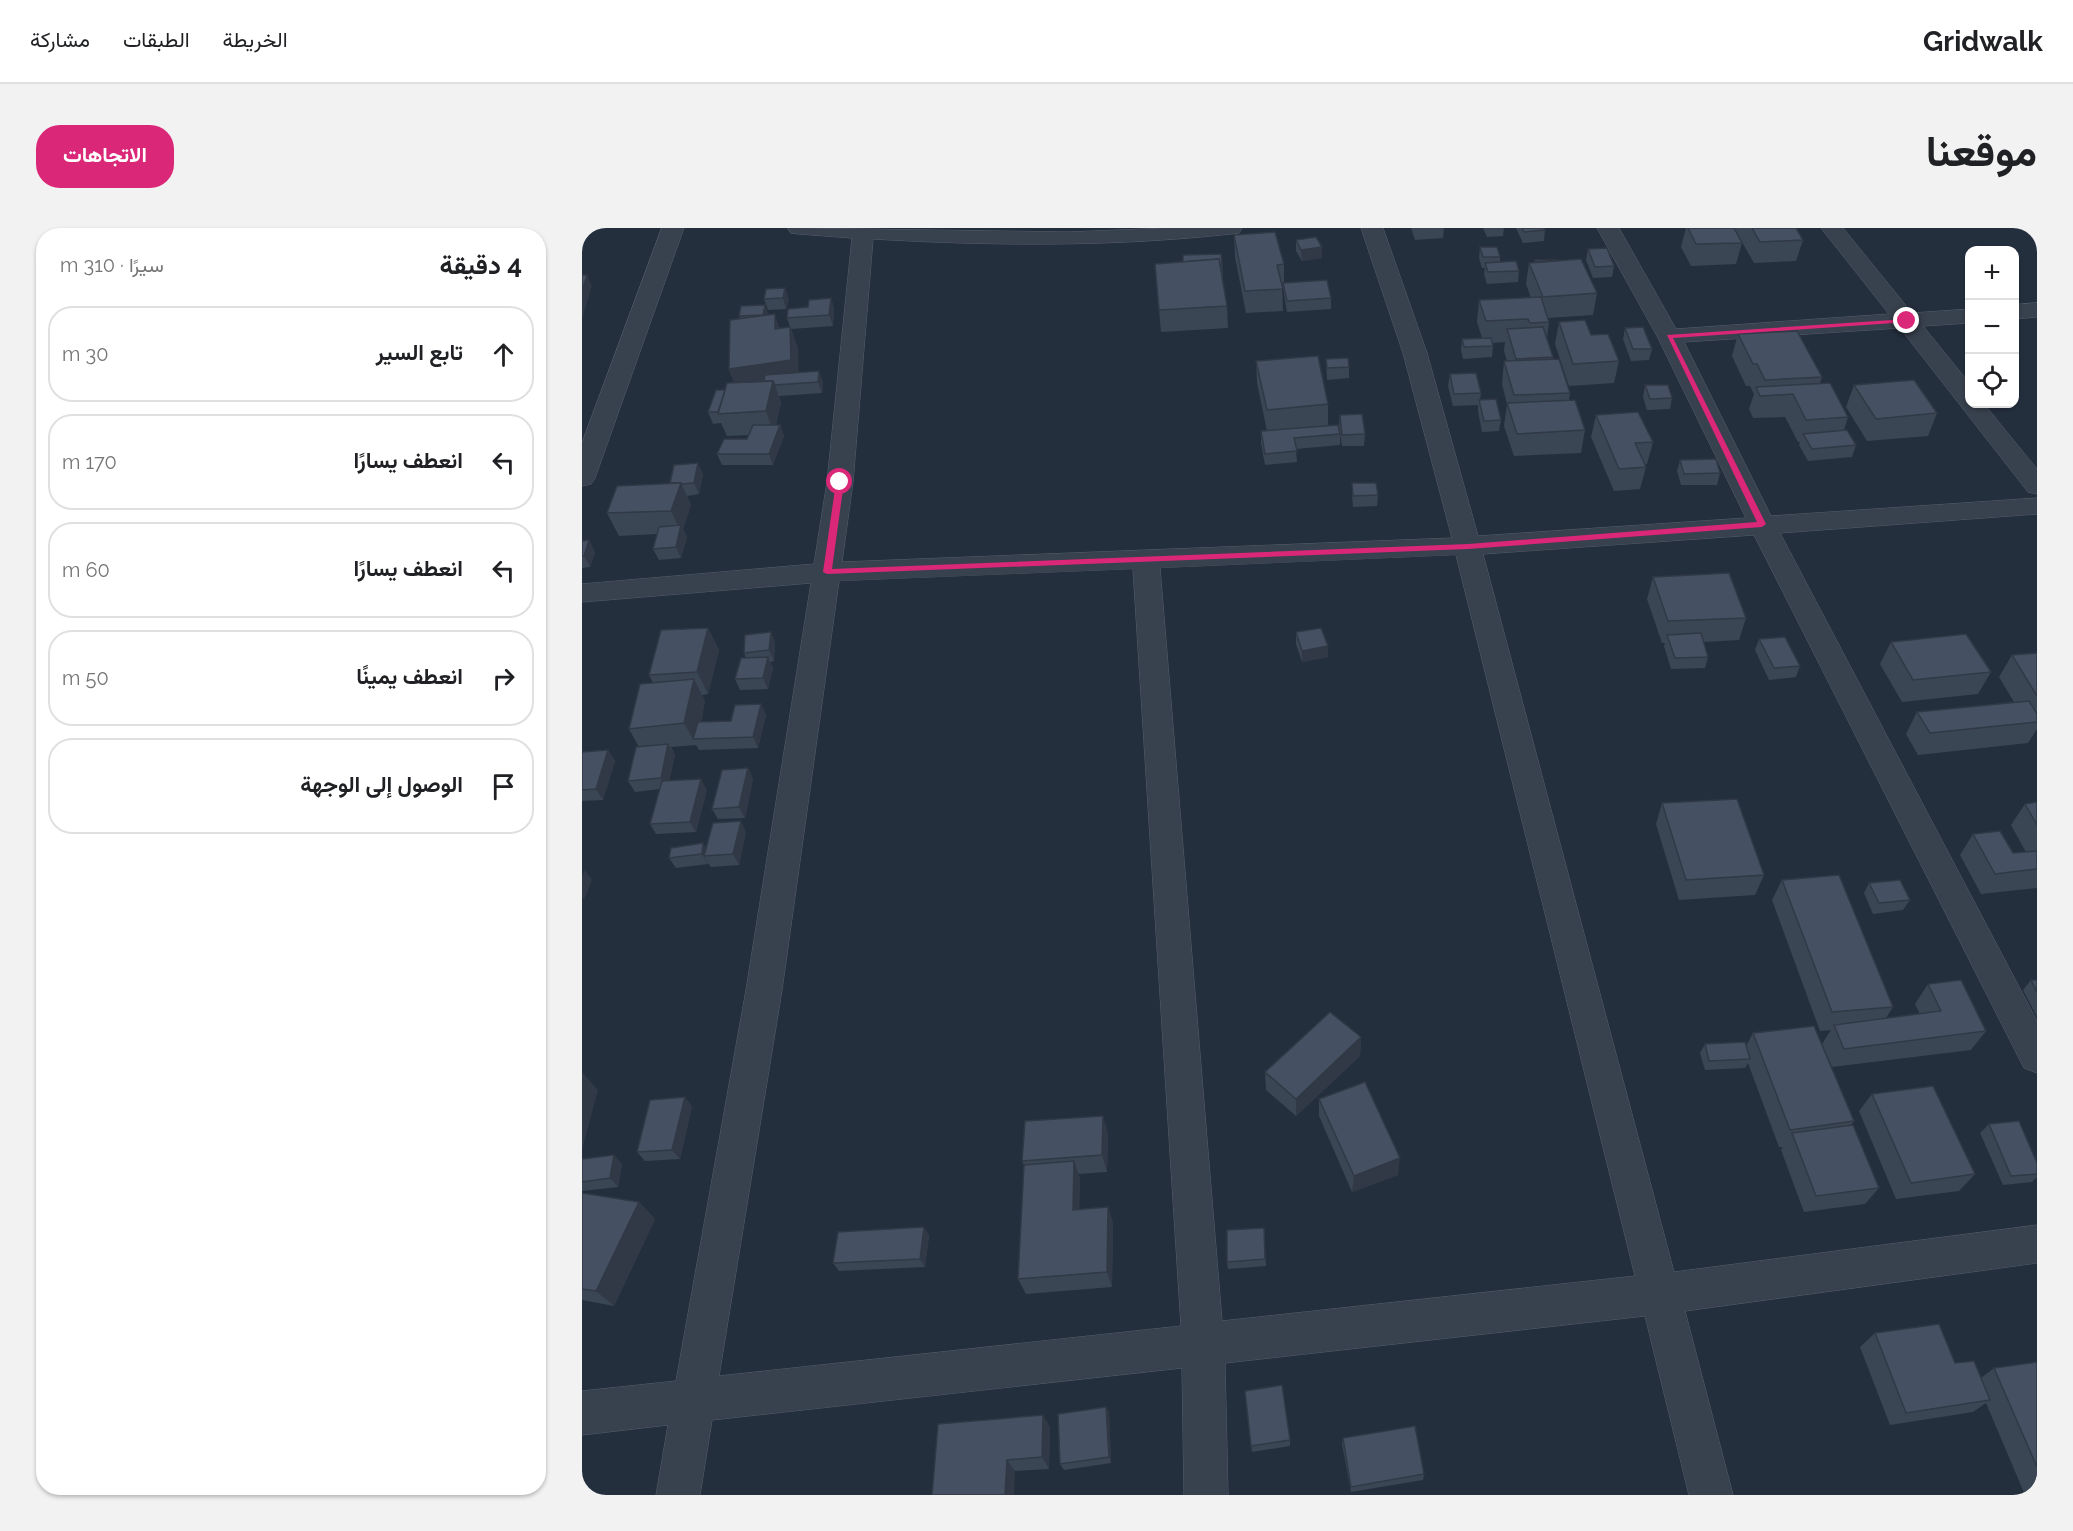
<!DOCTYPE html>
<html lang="ar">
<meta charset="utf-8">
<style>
:root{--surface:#fff;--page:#f2f2f2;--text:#202124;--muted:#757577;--line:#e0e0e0;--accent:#db2777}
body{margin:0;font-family:Raleway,Vazirmatn,sans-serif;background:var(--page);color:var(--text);direction:rtl}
.controls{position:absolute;right:18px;top:18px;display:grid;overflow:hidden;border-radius:12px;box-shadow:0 2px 4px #0004}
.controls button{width:54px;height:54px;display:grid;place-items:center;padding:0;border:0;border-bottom:2px solid var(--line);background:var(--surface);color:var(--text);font:30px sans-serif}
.stop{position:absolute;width:18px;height:18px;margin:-14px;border:4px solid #db2777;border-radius:50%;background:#fff}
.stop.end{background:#db2777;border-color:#fff;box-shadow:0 2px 6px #0008}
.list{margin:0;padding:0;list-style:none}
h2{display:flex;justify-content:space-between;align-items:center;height:78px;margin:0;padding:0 24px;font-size:26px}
h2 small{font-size:20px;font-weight:400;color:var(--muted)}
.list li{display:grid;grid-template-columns:39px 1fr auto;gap:18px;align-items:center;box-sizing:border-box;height:96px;margin:0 12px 12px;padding:0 12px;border:2px solid var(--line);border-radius:24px}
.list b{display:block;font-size:22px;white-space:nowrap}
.list em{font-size:20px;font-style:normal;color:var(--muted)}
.icon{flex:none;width:33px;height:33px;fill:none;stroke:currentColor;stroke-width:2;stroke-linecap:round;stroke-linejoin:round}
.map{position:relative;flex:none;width:1455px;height:1267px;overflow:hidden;direction:ltr;border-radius:24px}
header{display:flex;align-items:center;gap:36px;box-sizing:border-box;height:84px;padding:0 30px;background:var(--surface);border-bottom:2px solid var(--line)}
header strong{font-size:28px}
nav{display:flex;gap:33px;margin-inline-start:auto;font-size:21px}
.intro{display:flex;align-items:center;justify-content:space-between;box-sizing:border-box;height:144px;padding:0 36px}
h1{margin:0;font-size:42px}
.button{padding:15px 27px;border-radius:24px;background:var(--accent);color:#fff;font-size:21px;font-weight:700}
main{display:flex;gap:36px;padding:0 36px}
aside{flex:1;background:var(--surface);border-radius:24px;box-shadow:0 2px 4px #0004}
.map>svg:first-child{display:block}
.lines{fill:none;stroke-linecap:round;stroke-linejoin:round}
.minor-casing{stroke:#565f6c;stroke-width:1}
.minor{fill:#38414e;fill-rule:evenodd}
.wall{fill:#3b4654}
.shaded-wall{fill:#303945}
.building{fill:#455162;stroke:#303945;stroke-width:1.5}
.route{fill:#db2777}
</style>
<header>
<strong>Gridwalk</strong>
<nav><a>الخريطة</a><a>الطبقات</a><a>مشاركة</a></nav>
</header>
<div class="intro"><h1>موقعنا</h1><a class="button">الاتجاهات</a></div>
<main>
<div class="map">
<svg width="1455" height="1267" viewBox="0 0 1455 1267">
<rect width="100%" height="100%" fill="#242f3e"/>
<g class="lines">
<defs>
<g id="minor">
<polygon points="80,0 102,0 13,250 9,256 0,258 0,215"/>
<path d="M 206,0 L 487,4 L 586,0 L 660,0 L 657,5 L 649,6 C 529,19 411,18 291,11 L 271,254 L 260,334 L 870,310 L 821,125 L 779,0 L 801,0 L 845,125 L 896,308 L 1164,290 L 1075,108 L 1015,0 L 1037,0 L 1094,101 L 1307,86 L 1239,0 L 1261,0 L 1330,85 L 1388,81 L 1388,95 L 1341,98 L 1388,156 L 1388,176 L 1402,176 L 1455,241 L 1455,266 L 1446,264 L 1318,100 L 1102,114 L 1189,288 L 1455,270 L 1455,286 L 1198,305 L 1455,793 L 1455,845 L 1442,840 L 1172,307 L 901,326 L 1092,1044 L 1455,997 L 1455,1035 L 1103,1083 L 1151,1267 L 1107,1267 L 1063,1088 L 643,1135 L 646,1267 L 602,1267 L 600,1140 L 130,1192 L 118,1267 L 74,1267 L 86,1197 L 0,1207 L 0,1163 L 94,1153 L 164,762 L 229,355 L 0,374 L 0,356 L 232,336 L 245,254 L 270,10 L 217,6 L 209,5 ZM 874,327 L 1053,1048 L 640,1093 L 578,340 ZM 551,341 L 599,1098 L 137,1148 L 200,762 L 257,353 Z"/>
<polygon points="1455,75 1455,89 1432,91 1432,77"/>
</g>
</defs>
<use href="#minor" class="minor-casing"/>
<use href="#minor" class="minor"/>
</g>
<g class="wall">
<polygon points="829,0 862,0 861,10 833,12"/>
<polygon points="901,0 922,0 921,8 905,9"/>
<polygon points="934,0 962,0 963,2 962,13 941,15"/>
<polygon points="1104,0 1152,0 1160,15 1154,36 1109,38 1099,19"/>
<polygon points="1152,0 1214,0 1221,12 1214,33 1172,35"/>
<polygon points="652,7 702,36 702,55 749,70 749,81 705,84 702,66 701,58 700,58 701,83 664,85 653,29"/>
<polygon points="714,12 740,19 740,30 720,33 714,23"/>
<polygon points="898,19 918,29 918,34 937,43 936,54 905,56 902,46 903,40 900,40 897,30"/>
<polygon points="1006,21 1032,38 1030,49 1011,50 1004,32"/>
<polygon points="953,32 974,33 1015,65 1011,87 966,90 967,94 965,110 971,129 971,131 988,165 987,172 1003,202 999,225 932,228 922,198 925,176 920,156 922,133 925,133 922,123 923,114 910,115 911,118 910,129 881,131 879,122 880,111 900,110 895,94 897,72 949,70 944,56 947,35 952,34"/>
<polygon points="573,36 640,37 641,48 640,48 645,78 646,100 579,104"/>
<polygon points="184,61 207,71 204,81 186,82 182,71"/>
<polygon points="249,70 252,81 251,98 209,101 216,121 216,145 237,143 241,155 240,165 197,168 199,175 194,197 198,197 202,208 191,237 140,237 135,226 165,211 166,207 145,208 139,195 131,196 126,184 143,162 152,155 147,141 158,90 157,88 187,87 198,100 208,99 205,90 226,79"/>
<polygon points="977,94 1009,107 1037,133 1032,155 987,158 973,116"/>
<polygon points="1043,100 1070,121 1067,132 1049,133 1041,111"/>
<polygon points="1156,106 1240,149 1238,156 1266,189 1262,202 1274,217 1270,229 1226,233 1217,217 1218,214 1216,214 1203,189 1171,190 1167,181 1172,166 1168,158 1164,158 1150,128"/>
<polygon points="744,131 767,139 767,150 745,152"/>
<polygon points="674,133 746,176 746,197 758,206 758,217 714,221 715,234 683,237 679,215 679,203 685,203 675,155"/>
<polygon points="868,146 899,165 898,172 919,192 917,203 900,204 896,183 896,177 871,178 866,158"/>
<polygon points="1063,157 1090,170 1088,181 1065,182 1061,169"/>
<polygon points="1272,157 1355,185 1346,208 1285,213 1264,179"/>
<polygon points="758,187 783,206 782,218 760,218 757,199"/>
<polygon points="1014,187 1071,214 1065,236 1063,236 1064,239 1058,261 1032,263 1009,209"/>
<polygon points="1098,232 1138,245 1135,257 1099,257 1095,243"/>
<polygon points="121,246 117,266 105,268 109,277 101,301 105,309 99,330 77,332 71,321 75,306 37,308 25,285"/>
<polygon points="770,255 796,267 795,278 771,279 770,267"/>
<polygon points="0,313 13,324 8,339 0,340"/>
<polygon points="1071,349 1164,390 1157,412 1121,414 1126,429 1123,440 1089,441 1082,418 1083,415 1080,415 1065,371"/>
<polygon points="126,400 137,422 126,466 120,467 123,473 119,494 149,493 179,476 184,487 176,520 117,522 114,517 89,519 93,527 87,553 125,562 114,604 74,606 68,596 78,561 53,564 46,553 57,519 47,501 71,455 67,447"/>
<polygon points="189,404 193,415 192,433 188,434 191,440 186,461 158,462 153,451 164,430 162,425"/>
<polygon points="714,404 746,429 720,434 714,416"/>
<polygon points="1177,411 1218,438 1214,449 1187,452 1173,422"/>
<polygon points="1309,414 1409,444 1396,466 1320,474 1298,436"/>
<polygon points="1455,425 1455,501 1446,515 1336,527 1324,506 1335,484 1432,474 1417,449 1430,427"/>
<polygon points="26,522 33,533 21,572 0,573 0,524"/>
<polygon points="166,540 171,551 163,590 136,591 130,581"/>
<polygon points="1455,574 1455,660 1399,666 1378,627 1391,606 1431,625 1444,624 1429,597 1443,576"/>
<polygon points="1080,575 1182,647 1173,667 1097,672 1074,596"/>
<polygon points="164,604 157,637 129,639 126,635 126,636 94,640 87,630 121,615 124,620"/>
<polygon points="1200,652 1311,779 1304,790 1338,786 1333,776 1346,756 1404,803 1389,822 1250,839 1240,816 1249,802 1238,803 1190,672"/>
<polygon points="1287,655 1328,672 1321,682 1291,686 1282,665"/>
<polygon points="1449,752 1455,752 1455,789 1441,762"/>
<polygon points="1171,805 1272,893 1268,898 1297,960 1283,976 1222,984 1199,922 1201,919 1197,919 1166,835 1163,840 1123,842 1118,825 1123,816 1164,818"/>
<polygon points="779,809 778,828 714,888 684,862 683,844"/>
<polygon points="1290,866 1393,946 1377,963 1314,971 1277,883"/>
<polygon points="737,871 816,947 770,964 737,888"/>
<polygon points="110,878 98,931 63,933 55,924"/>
<polygon points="1407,896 1455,935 1455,949 1450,954 1421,957 1398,905"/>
<polygon points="526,905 525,944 496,946 498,950 497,981 526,979 531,995 530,1059 444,1066 436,1051 442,937 440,933"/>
<polygon points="32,927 40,936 36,959 0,963 0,931"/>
<polygon points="0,965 57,974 73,991 32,1078 0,1072"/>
<polygon points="682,1000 684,1038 646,1041 645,1034"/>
<polygon points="347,1007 343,1039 257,1043 251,1035"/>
<polygon points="1293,1105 1373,1135 1399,1150 1412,1140 1455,1134 1455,1267 1443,1267 1404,1175 1391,1184 1308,1197 1278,1119"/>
<polygon points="663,1163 708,1212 708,1218 670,1224"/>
<polygon points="524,1179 527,1185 529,1235 482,1242 478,1236"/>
<polygon points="468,1199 467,1241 433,1243 350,1267"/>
<polygon points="761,1210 842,1246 841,1252 769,1264 760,1216"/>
</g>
<g class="shaded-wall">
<polygon points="740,19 740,30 720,33 719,22"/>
<polygon points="5,47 10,58 0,91 0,63"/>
<polygon points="203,60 207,71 204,81 201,70"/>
<polygon points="249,70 252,81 251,98 247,87"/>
<polygon points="183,77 187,88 185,98 181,87"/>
<polygon points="193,86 200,108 193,101"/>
<polygon points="208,99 216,121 217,154 193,157 199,175 192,206 184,183 155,163 147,141"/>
<polygon points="237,143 241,155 240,165 236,154"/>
<polygon points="198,197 202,208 191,237 187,226"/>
<polygon points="116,235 121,246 117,266 112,255"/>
<polygon points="99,255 109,277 101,301 105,309 99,330 94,319 98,302 89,283"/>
<polygon points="7,312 13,324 8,339 2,328"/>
<polygon points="126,400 137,422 126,466 115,444"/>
<polygon points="189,404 193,415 192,433 187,422"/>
<polygon points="746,418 746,429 720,434 720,423"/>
<polygon points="186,429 191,440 186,461 181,450"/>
<polygon points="112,451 123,473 115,511 111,511 102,495"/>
<polygon points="179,476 184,487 176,520 171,509"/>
<polygon points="86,516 93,527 85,561 79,550"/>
<polygon points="26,522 33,533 21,572 14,561"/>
<polygon points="166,540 171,551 163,590 157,579"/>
<polygon points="119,551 125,562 114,604 108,594"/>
<polygon points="159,593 164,604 157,637 151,626"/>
<polygon points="121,615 128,626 122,628 126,635 126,636 120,626"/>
<polygon points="3,642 10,652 2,672 0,669 0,648"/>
<polygon points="779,809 778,828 714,888 714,871"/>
<polygon points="0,844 16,862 0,922"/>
<polygon points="103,869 110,878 98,931 90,922"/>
<polygon points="521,888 526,905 525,944 520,927"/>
<polygon points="32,927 40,936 36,959 28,950"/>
<polygon points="818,930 816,947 770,964 772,948"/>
<polygon points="492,933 498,950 497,998 491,982"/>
<polygon points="57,974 73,991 32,1078 14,1063"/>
<polygon points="526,979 531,995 530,1059 525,1044"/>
<polygon points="342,999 347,1007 343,1039 338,1031"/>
<polygon points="524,1179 527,1185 529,1235 527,1229"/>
<polygon points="461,1187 468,1199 467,1241 460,1229"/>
<polygon points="425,1232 433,1243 432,1267 423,1267"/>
</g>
<g class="building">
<polygon points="940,0 962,0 963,2 942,4"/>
<polygon points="1106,0 1152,0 1160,15 1114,16"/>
<polygon points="1170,0 1214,0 1221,12 1178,14"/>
<polygon points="693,4 702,36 695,37 701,61 663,63 652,7"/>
<polygon points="734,9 740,19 719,22 714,12"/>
<polygon points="898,19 915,19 918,29 901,29"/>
<polygon points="1025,20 1032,38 1013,39 1006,21"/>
<polygon points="639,26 640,37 638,37 637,31 601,34 601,27"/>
<polygon points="637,31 645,78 577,82 573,36"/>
<polygon points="999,31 1015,65 961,69 947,35"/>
<polygon points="953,32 974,32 974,33 953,34"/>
<polygon points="934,33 937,43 906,44 903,35"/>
<polygon points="0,47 5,47 0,63"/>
<polygon points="745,52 749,70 705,73 701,55"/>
<polygon points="203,60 201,70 182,71 184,61"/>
<polygon points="959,69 967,94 948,95 946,91 904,93 897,72"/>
<polygon points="249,70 247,87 205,90 206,81 226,79 227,72"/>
<polygon points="183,77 181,87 157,88 159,78"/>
<polygon points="193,86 193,101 208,99 209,132 147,141 148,92"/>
<polygon points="1003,92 1009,107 1026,106 1037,133 991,136 977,94"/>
<polygon points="961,99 971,129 934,131 925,101"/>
<polygon points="1061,99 1070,121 1051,121 1043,100"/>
<polygon points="1215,103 1240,149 1183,152 1175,136 1171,136 1156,106"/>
<polygon points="909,110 911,118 882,119 880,111"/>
<polygon points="736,128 746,176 685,182 674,133"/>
<polygon points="766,130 767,139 745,140 744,131"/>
<polygon points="977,131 988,165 932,167 922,133"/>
<polygon points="237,143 236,154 193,157 191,153 182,153 183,147"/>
<polygon points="894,145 899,165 872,166 868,146"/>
<polygon points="1332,152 1355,185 1294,191 1272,157"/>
<polygon points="191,153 184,183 136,186 145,155"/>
<polygon points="1248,155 1266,189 1224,192 1211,166 1178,168 1174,159"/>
<polygon points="1063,157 1086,157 1090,170 1068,171"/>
<polygon points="134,162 143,162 136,184 126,184"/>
<polygon points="914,171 919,192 902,193 897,172"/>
<polygon points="993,172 1003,202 935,206 925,175"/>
<polygon points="1056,184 1071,214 1053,215 1064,239 1037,241 1014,187"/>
<polygon points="780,186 783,206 760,207 758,187"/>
<polygon points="171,197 198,197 187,226 135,226 142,211 165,211"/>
<polygon points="756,197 758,206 712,210 715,223 683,226 679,203"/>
<polygon points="1265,202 1274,217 1230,221 1221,206"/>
<polygon points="1134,231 1138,245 1102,246 1098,232"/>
<polygon points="116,235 112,255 99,256 99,255 88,255 92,237"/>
<polygon points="99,255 89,283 25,285 35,258"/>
<polygon points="770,255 794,255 796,267 771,268"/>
<polygon points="99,297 94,319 71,321 77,299"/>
<polygon points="7,312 2,328 0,328 0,313"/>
<polygon points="1147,345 1164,390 1086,393 1071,349"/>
<polygon points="126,400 115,444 67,447 79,402"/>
<polygon points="739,400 746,418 720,423 714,404"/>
<polygon points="189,404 187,422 162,425 163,407"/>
<polygon points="1119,405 1126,429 1093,430 1085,407"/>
<polygon points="1384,406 1409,444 1331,452 1309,414"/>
<polygon points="1203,409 1218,438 1192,440 1177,411"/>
<polygon points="1455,425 1455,468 1430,427"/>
<polygon points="186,429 181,450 153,451 159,430"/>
<polygon points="112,451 102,495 47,501 58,456"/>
<polygon points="1447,473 1455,486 1455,494 1348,505 1335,484"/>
<polygon points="179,476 171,509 111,511 116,494 149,493 153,477"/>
<polygon points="86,516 79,550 46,553 54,519"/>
<polygon points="26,522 14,561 0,562 0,524"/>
<polygon points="166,540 157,579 130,581 140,542"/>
<polygon points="119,551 108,594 68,596 80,553"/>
<polygon points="1155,571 1182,647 1104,652 1080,575"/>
<polygon points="1455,574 1455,597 1443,576"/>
<polygon points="159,593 151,626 122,628 131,595"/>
<polygon points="1418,603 1431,625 1455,623 1455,641 1413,646 1391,606"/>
<polygon points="121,615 120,626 87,630 89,620"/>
<polygon points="1257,647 1311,779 1250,784 1200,652"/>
<polygon points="1318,652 1328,672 1297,675 1287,655"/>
<polygon points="1379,752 1404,803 1262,821 1252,797 1359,783 1346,756"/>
<polygon points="1449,752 1455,752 1455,764"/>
<polygon points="748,784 779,809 714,871 683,844"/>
<polygon points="1232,798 1272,893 1208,902 1171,805"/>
<polygon points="1163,814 1168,831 1127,833 1123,816"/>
<polygon points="783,854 818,930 772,948 737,871"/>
<polygon points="1351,858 1393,946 1329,955 1290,866"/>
<polygon points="103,869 90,922 55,924 68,872"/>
<polygon points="521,888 520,927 440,933 443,893"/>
<polygon points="1437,893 1455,935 1455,946 1429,948 1407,896"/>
<polygon points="1271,897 1297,960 1234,968 1210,905"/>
<polygon points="32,927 28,950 0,954 0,931"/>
<polygon points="492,933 491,982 526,979 525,1044 436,1051 442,937"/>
<polygon points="0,965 57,974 14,1063 0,1061"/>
<polygon points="342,999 338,1031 251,1035 256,1004"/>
<polygon points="682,1000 683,1031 645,1034 645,1002"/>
<polygon points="1357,1096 1373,1135 1392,1133 1408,1172 1324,1185 1293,1105"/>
<polygon points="1455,1134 1455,1239 1412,1140"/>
<polygon points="700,1157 708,1212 669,1218 663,1163"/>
<polygon points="524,1179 527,1229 478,1236 476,1186"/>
<polygon points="461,1187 460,1229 425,1232 423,1267 350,1267 356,1196"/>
<polygon points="833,1198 842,1246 769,1259 761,1210"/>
</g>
<polygon class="route" points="1325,91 1327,94 1091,110 1184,296 1180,299 886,321 245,346 241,344 254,254 258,252 262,254 250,341 886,316 1175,294 1085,107"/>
</svg>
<div class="controls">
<button>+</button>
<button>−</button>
<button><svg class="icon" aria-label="locate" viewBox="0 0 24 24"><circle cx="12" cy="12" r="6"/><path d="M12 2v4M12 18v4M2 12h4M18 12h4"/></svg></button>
</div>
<div class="stop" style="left:258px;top:254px"></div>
<div class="stop end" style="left:1325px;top:93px"></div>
</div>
<aside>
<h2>4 دقيقة<small>سيرًا · 310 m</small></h2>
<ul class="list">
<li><svg class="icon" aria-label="ahead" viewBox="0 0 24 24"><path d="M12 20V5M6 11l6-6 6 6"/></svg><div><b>تابع السير</b></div><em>30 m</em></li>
<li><svg class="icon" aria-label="left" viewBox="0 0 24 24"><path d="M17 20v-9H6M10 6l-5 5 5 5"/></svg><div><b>انعطف يسارًا</b></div><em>170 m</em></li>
<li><svg class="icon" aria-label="left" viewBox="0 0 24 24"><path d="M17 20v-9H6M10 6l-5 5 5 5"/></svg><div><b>انعطف يسارًا</b></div><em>60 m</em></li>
<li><svg class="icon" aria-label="right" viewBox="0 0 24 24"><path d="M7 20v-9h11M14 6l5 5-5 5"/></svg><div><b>انعطف يمينًا</b></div><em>50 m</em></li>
<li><svg class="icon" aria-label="arrive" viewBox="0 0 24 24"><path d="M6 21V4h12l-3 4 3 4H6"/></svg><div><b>الوصول إلى الوجهة</b></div></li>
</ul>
</aside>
</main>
